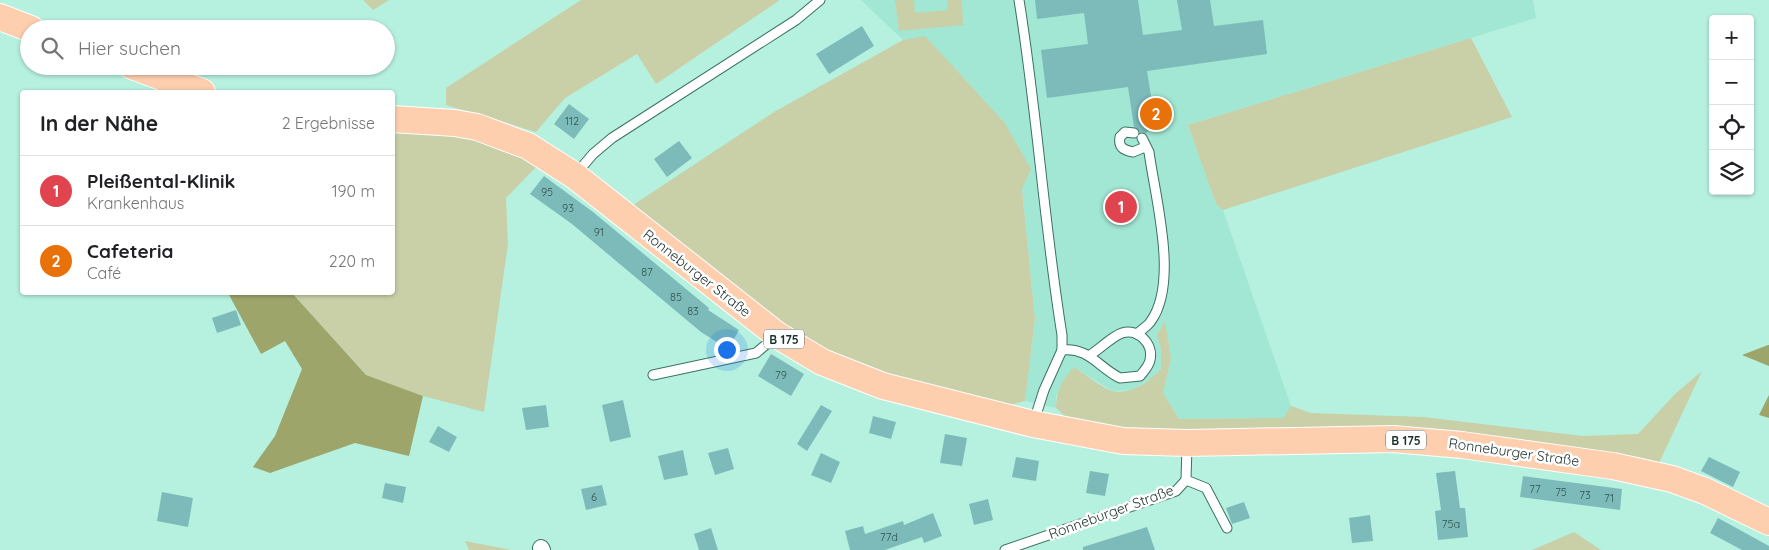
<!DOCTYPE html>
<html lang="de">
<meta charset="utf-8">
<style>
:root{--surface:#fff;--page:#f6f6f6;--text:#202124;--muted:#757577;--line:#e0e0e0;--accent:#a81f66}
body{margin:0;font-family:Quicksand,sans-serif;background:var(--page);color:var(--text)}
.controls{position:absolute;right:15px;top:15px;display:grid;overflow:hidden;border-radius:5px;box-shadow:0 1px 4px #0004}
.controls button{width:45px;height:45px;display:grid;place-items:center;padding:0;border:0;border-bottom:1px solid var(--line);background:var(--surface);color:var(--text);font:25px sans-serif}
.you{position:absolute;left:726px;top:349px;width:18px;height:18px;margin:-12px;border:4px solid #fff;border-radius:50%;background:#1a73e8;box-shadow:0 0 0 8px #1a73e833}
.badge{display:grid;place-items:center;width:32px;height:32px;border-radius:50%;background:var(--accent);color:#fff;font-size:16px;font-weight:700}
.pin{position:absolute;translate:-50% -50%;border:2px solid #fff;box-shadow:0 1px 5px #0006}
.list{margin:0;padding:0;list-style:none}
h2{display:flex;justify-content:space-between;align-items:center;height:65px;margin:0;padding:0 20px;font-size:21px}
h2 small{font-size:16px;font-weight:400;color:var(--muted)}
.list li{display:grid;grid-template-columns:32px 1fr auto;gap:15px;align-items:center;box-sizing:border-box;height:70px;padding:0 20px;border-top:1px solid var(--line)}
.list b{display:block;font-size:19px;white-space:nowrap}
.list p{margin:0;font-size:16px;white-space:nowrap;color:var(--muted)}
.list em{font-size:16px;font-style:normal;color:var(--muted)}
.icon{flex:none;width:28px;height:28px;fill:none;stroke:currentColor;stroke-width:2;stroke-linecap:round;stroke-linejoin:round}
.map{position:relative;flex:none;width:1769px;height:550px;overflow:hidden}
.search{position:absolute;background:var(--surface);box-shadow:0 1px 4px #0004;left:20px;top:20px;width:375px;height:55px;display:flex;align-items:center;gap:12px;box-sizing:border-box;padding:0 18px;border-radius:28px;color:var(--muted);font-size:19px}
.panel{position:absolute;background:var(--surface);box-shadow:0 1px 4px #0004;left:20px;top:90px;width:375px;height:205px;border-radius:5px}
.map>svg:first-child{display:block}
.built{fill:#a2e7d3}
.green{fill:#c9cfa7}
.forest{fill:#9da56a}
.building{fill:#7cbbba}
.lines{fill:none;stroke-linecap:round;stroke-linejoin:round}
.service-casing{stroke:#3a7263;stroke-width:11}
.minor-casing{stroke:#3a7263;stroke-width:18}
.primary-casing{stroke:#fff;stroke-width:28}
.service{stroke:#fff;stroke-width:9}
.minor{stroke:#fff;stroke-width:16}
.primary{stroke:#fecfaf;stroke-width:26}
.labels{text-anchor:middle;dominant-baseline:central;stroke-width:5;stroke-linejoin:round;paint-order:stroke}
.number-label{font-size:11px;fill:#32544f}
.shield{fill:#fff;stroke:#5f6f6b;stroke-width:1}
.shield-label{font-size:12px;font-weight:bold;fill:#1a312b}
.street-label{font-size:14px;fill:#1a312b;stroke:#fff}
</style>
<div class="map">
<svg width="1769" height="550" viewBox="0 0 1769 550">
<rect width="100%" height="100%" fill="#b6f1e0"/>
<polygon class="built" points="861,0 1533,0 1536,18 1188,125 1216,204 1223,210 1291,406 1284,418 1179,419 1163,393 1171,359 1165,322 1157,335 1161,349 1161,369 1153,377 1133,390 1112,391 1074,367 1056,396 1056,408 1025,401 1035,319 1022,189 1004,122 925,37 903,40"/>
<g class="green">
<polygon points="363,0 389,0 373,10"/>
<polygon points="581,0 780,0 656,84 637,54 565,98 536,132 446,105 446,88"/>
<polygon points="895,0 914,0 915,13 948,10 947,0 962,0 963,25 899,31"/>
<polygon points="925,36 1004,122 1031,169 1022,189 1035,319 1025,401 1002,407 954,396 821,351 805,336 783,328 630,207 774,112 903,40"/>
<polygon points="1471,38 1512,117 1223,210 1216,204 1188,125"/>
<polygon points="393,127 464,133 540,163 506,198 508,244 484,412 423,396 366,375 292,293 392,292"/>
<path d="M 1165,321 L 1171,359 L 1163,393 L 1179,419 L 1283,418 L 1291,406 L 1311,413 L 1423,417 L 1583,436 L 1638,434 L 1675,394 L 1702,371 L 1659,463 L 1638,458 L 1454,431 L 1369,426 L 1151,430 L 1096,425 L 1068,419 L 1056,408 C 1056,391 1062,380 1074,367 C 1084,373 1102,388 1112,391 C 1131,395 1149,382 1161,369 L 1161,349 L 1157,335 Z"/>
<polygon points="1574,532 1601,550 1532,550"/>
<polygon points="465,541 511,550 469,550"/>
</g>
<g class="forest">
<polygon points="228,293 292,293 366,375 423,396 409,456 355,443 270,473 253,467 275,436 302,369 285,341 261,354"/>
<polygon points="1769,345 1769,366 1742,355 1768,345"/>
<polygon points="1769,395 1769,418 1759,415"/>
</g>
<g class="building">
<polygon points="1035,0 1138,0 1143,35 1182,30 1177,0 1210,0 1214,26 1263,20 1267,54 1147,71 1152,102 1165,116 1146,133 1140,132 1134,127 1128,87 1047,98 1041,50 1088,44 1084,13 1037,19"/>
<polygon points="862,26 874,46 829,74 816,54"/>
<polygon points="569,104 589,119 574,139 554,124"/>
<polygon points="679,141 692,158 667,177 654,159"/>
<polygon points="544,176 593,212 709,308 708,310 739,330 728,349 701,332 572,224 530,194"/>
<polygon points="236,310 241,325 217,333 212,318"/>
<polygon points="771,354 804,374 791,396 758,376"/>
<polygon points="623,400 631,437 610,442 602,405"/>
<polygon points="546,405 549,427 526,430 522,408"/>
<polygon points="821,405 832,411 807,451 797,444"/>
<polygon points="873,416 896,422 891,439 869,433"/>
<polygon points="438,426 457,437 449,452 429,442"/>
<polygon points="945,434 967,438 962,466 940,463"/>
<polygon points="728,448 734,469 715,475 708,453"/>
<polygon points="683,450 688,475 664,480 658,456"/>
<polygon points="821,453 840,462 831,483 811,475"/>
<polygon points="1016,457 1039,461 1036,481 1012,477"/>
<polygon points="1709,457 1740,472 1733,487 1701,471"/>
<polygon points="1090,471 1109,474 1105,496 1086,493"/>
<polygon points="1455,471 1460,508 1465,508 1468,537 1438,540 1435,511 1441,510 1436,473"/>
<polygon points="1523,476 1622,489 1620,510 1520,497"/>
<polygon points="385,483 406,487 403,503 382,498"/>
<polygon points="602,485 607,505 586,510 581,489"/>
<polygon points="162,492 193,498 188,527 157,521"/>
<polygon points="988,499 993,520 974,525 969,504"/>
<polygon points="1244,502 1250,518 1232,524 1226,508"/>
<polygon points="933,513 942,536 924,543 922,537 885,550 850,550 845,531 863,526 865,534 903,521 904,525"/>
<polygon points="1370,515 1373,541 1352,543 1349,518"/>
<polygon points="1718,518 1769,546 1769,550 1742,550 1710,533"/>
<polygon points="1147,527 1155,550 1083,550 1083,547"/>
<polygon points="711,528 718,550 699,550 694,534"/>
</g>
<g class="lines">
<defs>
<g id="service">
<path d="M 1019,0 C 1037,111 1044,224 1062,335 L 1062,350 L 1044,390 L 1034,421"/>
<path d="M 1134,133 L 1125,132 L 1120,137 C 1118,147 1123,150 1133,152 L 1145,147"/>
<polyline points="576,174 593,154 612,138 796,20 820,0"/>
<path d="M 1137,334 C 1141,330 1148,326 1151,321 C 1179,282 1155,197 1149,152 L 1142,138"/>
<path d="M 1062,350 C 1089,347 1099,368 1120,378 L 1140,376 C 1144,371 1149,366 1150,360 C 1154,344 1138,328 1122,333 C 1111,337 1100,349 1090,355"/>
<polyline points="653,375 756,353 775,337"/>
<polyline points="1187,446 1186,480 1206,488 1227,528"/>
<polyline points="1005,550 1176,491 1186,480"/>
</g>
<polyline id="minor" points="541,548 542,550"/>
<g id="primary">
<polyline points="0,17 31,29"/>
<polyline points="132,66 202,92"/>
<polyline points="392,119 455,123 477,127 528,146 575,176 777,335 822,362 883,386 1033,424 1123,441 1187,443 1393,439 1462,445 1613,466 1672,479 1705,491 1769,522"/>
</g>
</defs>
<use href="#service" class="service-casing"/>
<use href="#minor" class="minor-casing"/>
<use href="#primary" class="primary-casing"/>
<use href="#service" class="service"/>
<use href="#minor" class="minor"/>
<use href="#primary" class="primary"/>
</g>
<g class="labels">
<g class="number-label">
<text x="572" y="121">112</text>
<text x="547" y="192">95</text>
<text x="568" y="208">93</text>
<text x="599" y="232">91</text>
<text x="647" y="272">87</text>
<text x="676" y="297">85</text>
<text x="693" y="311">83</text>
<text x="781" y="375">79</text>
<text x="1535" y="489">77</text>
<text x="1561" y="492">75</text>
<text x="1585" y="495">73</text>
<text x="594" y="497">6</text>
<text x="1609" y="498">71</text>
<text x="1451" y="524">75a</text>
<text x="889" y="537">77d</text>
</g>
<g class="shield">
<rect x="764" y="329.5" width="40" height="19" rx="4"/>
<rect x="1386" y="430.5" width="40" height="19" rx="4"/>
</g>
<g class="shield-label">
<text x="784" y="339">B 175</text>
<text x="1406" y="440">B 175</text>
</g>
<g class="street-label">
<text transform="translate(697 273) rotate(38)">Ronneburger Straße</text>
<text transform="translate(1514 452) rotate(8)">Ronneburger Straße</text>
<text transform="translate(1111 512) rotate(-20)">Ronneburger Straße</text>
</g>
</g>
</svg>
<div class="controls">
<button>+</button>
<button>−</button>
<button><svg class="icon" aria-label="locate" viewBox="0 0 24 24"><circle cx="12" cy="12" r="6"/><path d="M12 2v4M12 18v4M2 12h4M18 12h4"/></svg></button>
<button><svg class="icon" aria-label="layers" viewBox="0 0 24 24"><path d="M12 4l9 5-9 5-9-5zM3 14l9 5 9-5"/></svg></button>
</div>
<div class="you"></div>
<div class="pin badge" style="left:1121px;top:207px;background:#e0444e">1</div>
<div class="pin badge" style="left:1156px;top:114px;background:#e8710a">2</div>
<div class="search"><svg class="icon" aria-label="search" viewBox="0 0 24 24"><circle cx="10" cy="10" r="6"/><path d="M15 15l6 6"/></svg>Hier suchen</div>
<section class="panel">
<h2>In der Nähe<small>2 Ergebnisse</small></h2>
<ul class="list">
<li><span class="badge" style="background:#e0444e">1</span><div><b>Pleißental-Klinik</b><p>Krankenhaus</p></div><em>190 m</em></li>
<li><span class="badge" style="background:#e8710a">2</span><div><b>Cafeteria</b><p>Café</p></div><em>220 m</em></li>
</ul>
</section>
</div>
